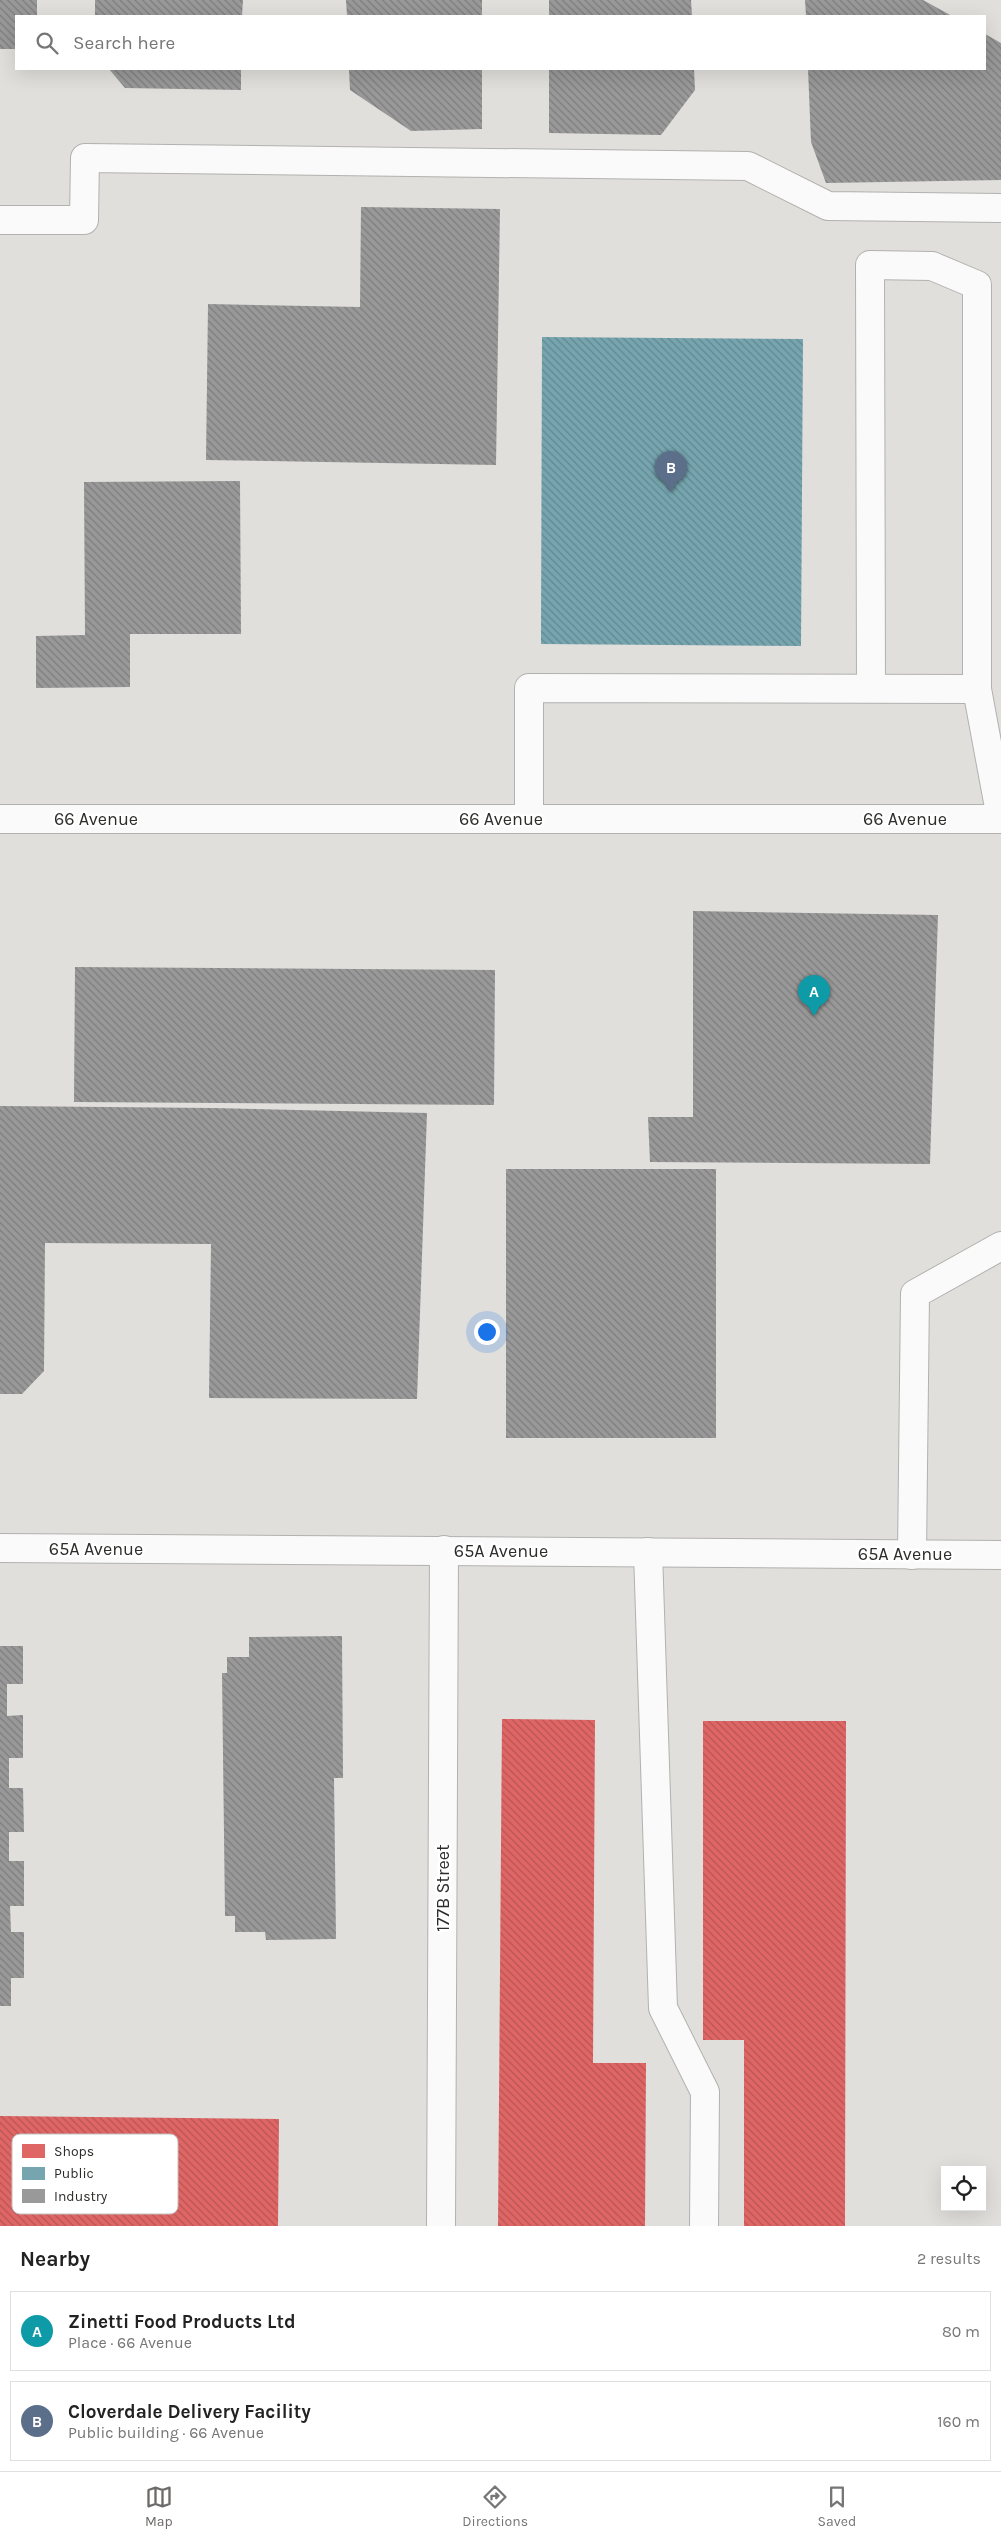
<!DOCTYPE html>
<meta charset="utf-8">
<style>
:root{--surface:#fff;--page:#f6f6f6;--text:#222;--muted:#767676;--line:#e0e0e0;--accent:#6c6b69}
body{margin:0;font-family:Karla,sans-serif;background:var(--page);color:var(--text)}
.controls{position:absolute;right:15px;bottom:15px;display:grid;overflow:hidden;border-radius:0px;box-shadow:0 5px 20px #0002}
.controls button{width:45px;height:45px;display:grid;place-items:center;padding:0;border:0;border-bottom:1px solid var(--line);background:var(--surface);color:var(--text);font:25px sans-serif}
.you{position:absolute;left:486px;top:1331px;width:18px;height:18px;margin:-12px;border:4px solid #fff;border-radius:50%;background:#1a73e8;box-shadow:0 0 0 8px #1a73e833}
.badge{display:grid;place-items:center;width:32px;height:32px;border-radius:50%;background:var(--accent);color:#fff;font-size:16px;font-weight:700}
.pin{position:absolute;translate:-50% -41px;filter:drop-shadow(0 1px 2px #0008)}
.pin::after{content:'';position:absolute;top:26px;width:18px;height:15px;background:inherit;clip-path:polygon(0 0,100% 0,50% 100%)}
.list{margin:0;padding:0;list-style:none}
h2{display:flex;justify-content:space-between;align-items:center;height:65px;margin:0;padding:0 20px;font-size:21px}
h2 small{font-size:16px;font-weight:400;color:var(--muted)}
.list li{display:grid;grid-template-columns:32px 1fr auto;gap:15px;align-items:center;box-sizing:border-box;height:80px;margin:0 10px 10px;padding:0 10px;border:1px solid var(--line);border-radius:0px}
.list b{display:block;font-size:19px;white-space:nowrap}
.list p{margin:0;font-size:16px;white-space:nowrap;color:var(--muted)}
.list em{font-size:16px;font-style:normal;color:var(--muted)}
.icon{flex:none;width:28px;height:28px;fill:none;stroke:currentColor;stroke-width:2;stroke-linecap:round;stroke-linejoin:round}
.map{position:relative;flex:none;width:1001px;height:2226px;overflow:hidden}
.search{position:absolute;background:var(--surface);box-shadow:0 5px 20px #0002;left:15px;right:15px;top:15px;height:55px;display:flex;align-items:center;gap:12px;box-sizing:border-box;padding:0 18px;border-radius:0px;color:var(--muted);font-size:19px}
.sheet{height:245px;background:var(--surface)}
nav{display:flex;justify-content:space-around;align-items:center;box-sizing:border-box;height:70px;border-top:1px solid var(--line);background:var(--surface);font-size:14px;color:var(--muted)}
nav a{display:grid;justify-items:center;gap:2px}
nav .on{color:var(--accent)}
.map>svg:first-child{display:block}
.shops{fill:url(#shops-back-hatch)}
.public{fill:url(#public-back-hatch)}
.industry{fill:url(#industry-back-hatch)}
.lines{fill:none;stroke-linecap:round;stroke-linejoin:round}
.minor-casing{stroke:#b2b1af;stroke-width:30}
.minor{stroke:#fafafa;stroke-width:28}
.labels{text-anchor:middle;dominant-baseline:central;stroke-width:5;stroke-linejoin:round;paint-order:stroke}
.street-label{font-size:18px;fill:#2d2d2b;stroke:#fff}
.key{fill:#fff;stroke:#c0c0bf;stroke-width:1}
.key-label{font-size:14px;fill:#2d2d2b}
</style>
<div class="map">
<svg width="1001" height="2226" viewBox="0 0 1001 2226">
<defs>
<pattern id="shops-back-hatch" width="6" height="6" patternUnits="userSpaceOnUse" patternTransform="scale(1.25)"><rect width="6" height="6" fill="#e06666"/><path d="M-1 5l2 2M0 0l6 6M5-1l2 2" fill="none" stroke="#b65454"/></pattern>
<pattern id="public-back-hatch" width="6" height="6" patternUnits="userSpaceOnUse" patternTransform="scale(1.25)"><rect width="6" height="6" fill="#76a5af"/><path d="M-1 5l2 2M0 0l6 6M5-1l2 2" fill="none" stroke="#61878f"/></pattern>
<pattern id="industry-back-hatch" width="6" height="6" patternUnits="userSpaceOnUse" patternTransform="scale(1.25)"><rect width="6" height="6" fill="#999"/><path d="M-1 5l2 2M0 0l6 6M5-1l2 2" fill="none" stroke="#7d7d7d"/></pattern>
</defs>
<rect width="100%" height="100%" fill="#e0dfdc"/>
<g class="shops">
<polygon points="502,1719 595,1720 593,2063 646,2063 645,2226 498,2226"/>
<polygon points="703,1721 846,1721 845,2226 744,2226 744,2040 703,2040"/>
<polygon points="0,2116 279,2119 278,2226 0,2226"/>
</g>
<polygon class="public" points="542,337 803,339 801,646 541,644"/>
<g class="industry">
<polygon points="0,0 37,0 37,16 16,16 16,49 0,49"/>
<polygon points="95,0 243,0 242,16 95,16"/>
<polygon points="346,0 482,0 482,16 347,16"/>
<polygon points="549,0 691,0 692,16 549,16"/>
<polygon points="805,0 923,0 952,16 806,16"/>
<polygon points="985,34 1001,43 1001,180 826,183 811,142 808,69 985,69"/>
<polygon points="109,69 241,69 241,90 125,88"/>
<polygon points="349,69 482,69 482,129 411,131 350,90"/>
<polygon points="549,69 694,69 695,90 661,135 549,133"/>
<polygon points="361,207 500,209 496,465 206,460 208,304 360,307"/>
<polygon points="240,481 241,634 130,634 130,687 36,688 36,636 85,635 84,482"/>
<polygon points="693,911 938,915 930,1164 650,1162 648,1117 693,1117"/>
<polygon points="75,967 495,970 494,1105 74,1102"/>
<polygon points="0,1106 212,1108 427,1113 417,1399 209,1398 211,1244 45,1243 44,1371 22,1394 0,1394"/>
<rect x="506" y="1169" width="210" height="269"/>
<polygon points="342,1636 343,1778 334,1778 336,1939 266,1940 265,1932 235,1932 235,1916 225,1916 222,1673 227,1673 227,1657 249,1657 249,1637"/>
<polygon points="0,1646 23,1646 23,1684 7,1684 7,1716 23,1715 23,1758 9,1758 9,1788 23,1788 24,1832 9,1832 9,1861 24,1861 24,1906 10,1906 11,1932 24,1932 24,1978 11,1978 11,2006 0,2006"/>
</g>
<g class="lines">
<defs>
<g id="minor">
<polyline points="0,220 84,220 85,158 748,166 828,206 1001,208"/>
<polyline points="871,687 870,265 932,266 977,285 977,689 1001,818"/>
<polyline points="0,819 1001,819"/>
<polyline points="529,819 529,688 977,689"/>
<polyline points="0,1548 1001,1555"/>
<polyline points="648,1552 663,2008 705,2092 704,2226"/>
<polyline points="912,1555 915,1294 1001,1246"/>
<polyline points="441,2226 444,1550"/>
</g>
</defs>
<use href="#minor" class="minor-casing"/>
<use href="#minor" class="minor"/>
</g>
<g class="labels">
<g class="street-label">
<text x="96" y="819">66 Avenue</text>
<text x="501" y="819">66 Avenue</text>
<text x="905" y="819">66 Avenue</text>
<text x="96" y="1549">65A Avenue</text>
<text x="501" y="1551">65A Avenue</text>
<text x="905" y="1554">65A Avenue</text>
<text transform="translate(443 1888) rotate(-90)">177B Street</text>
</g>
</g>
<rect x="12" y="2134" width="166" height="80" rx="8" class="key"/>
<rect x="22" y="2144" width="23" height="14" fill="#e06666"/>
<rect x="22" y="2167" width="23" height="13" fill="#76a5af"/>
<rect x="22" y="2189" width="23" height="14" fill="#999"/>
<g class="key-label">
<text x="54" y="2156">Shops</text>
<text x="54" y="2178">Public</text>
<text x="54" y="2201">Industry</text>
</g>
</svg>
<div class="controls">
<button><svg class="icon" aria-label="locate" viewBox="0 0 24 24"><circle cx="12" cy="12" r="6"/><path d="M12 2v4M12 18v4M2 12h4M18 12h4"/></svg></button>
</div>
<div class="you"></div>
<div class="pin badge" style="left:814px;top:1016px;background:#0f9aa8">A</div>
<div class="pin badge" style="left:671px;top:492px;background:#5c6f8a">B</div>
<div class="search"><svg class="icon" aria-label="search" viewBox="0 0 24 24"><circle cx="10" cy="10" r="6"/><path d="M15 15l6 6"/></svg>Search here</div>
</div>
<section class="sheet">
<h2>Nearby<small>2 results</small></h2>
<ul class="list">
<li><span class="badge" style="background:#0f9aa8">A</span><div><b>Zinetti Food Products Ltd</b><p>Place · 66 Avenue</p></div><em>80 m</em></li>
<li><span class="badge" style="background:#5c6f8a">B</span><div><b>Cloverdale Delivery Facility</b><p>Public building · 66 Avenue</p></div><em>160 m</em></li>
</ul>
</section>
<nav>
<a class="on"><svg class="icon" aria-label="map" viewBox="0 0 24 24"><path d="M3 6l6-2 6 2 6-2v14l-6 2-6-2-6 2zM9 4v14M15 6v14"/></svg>Map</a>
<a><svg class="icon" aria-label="directions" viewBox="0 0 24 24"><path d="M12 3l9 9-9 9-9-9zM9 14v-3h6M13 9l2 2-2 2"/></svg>Directions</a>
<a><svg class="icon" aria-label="saved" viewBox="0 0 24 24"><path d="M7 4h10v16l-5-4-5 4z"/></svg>Saved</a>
</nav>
